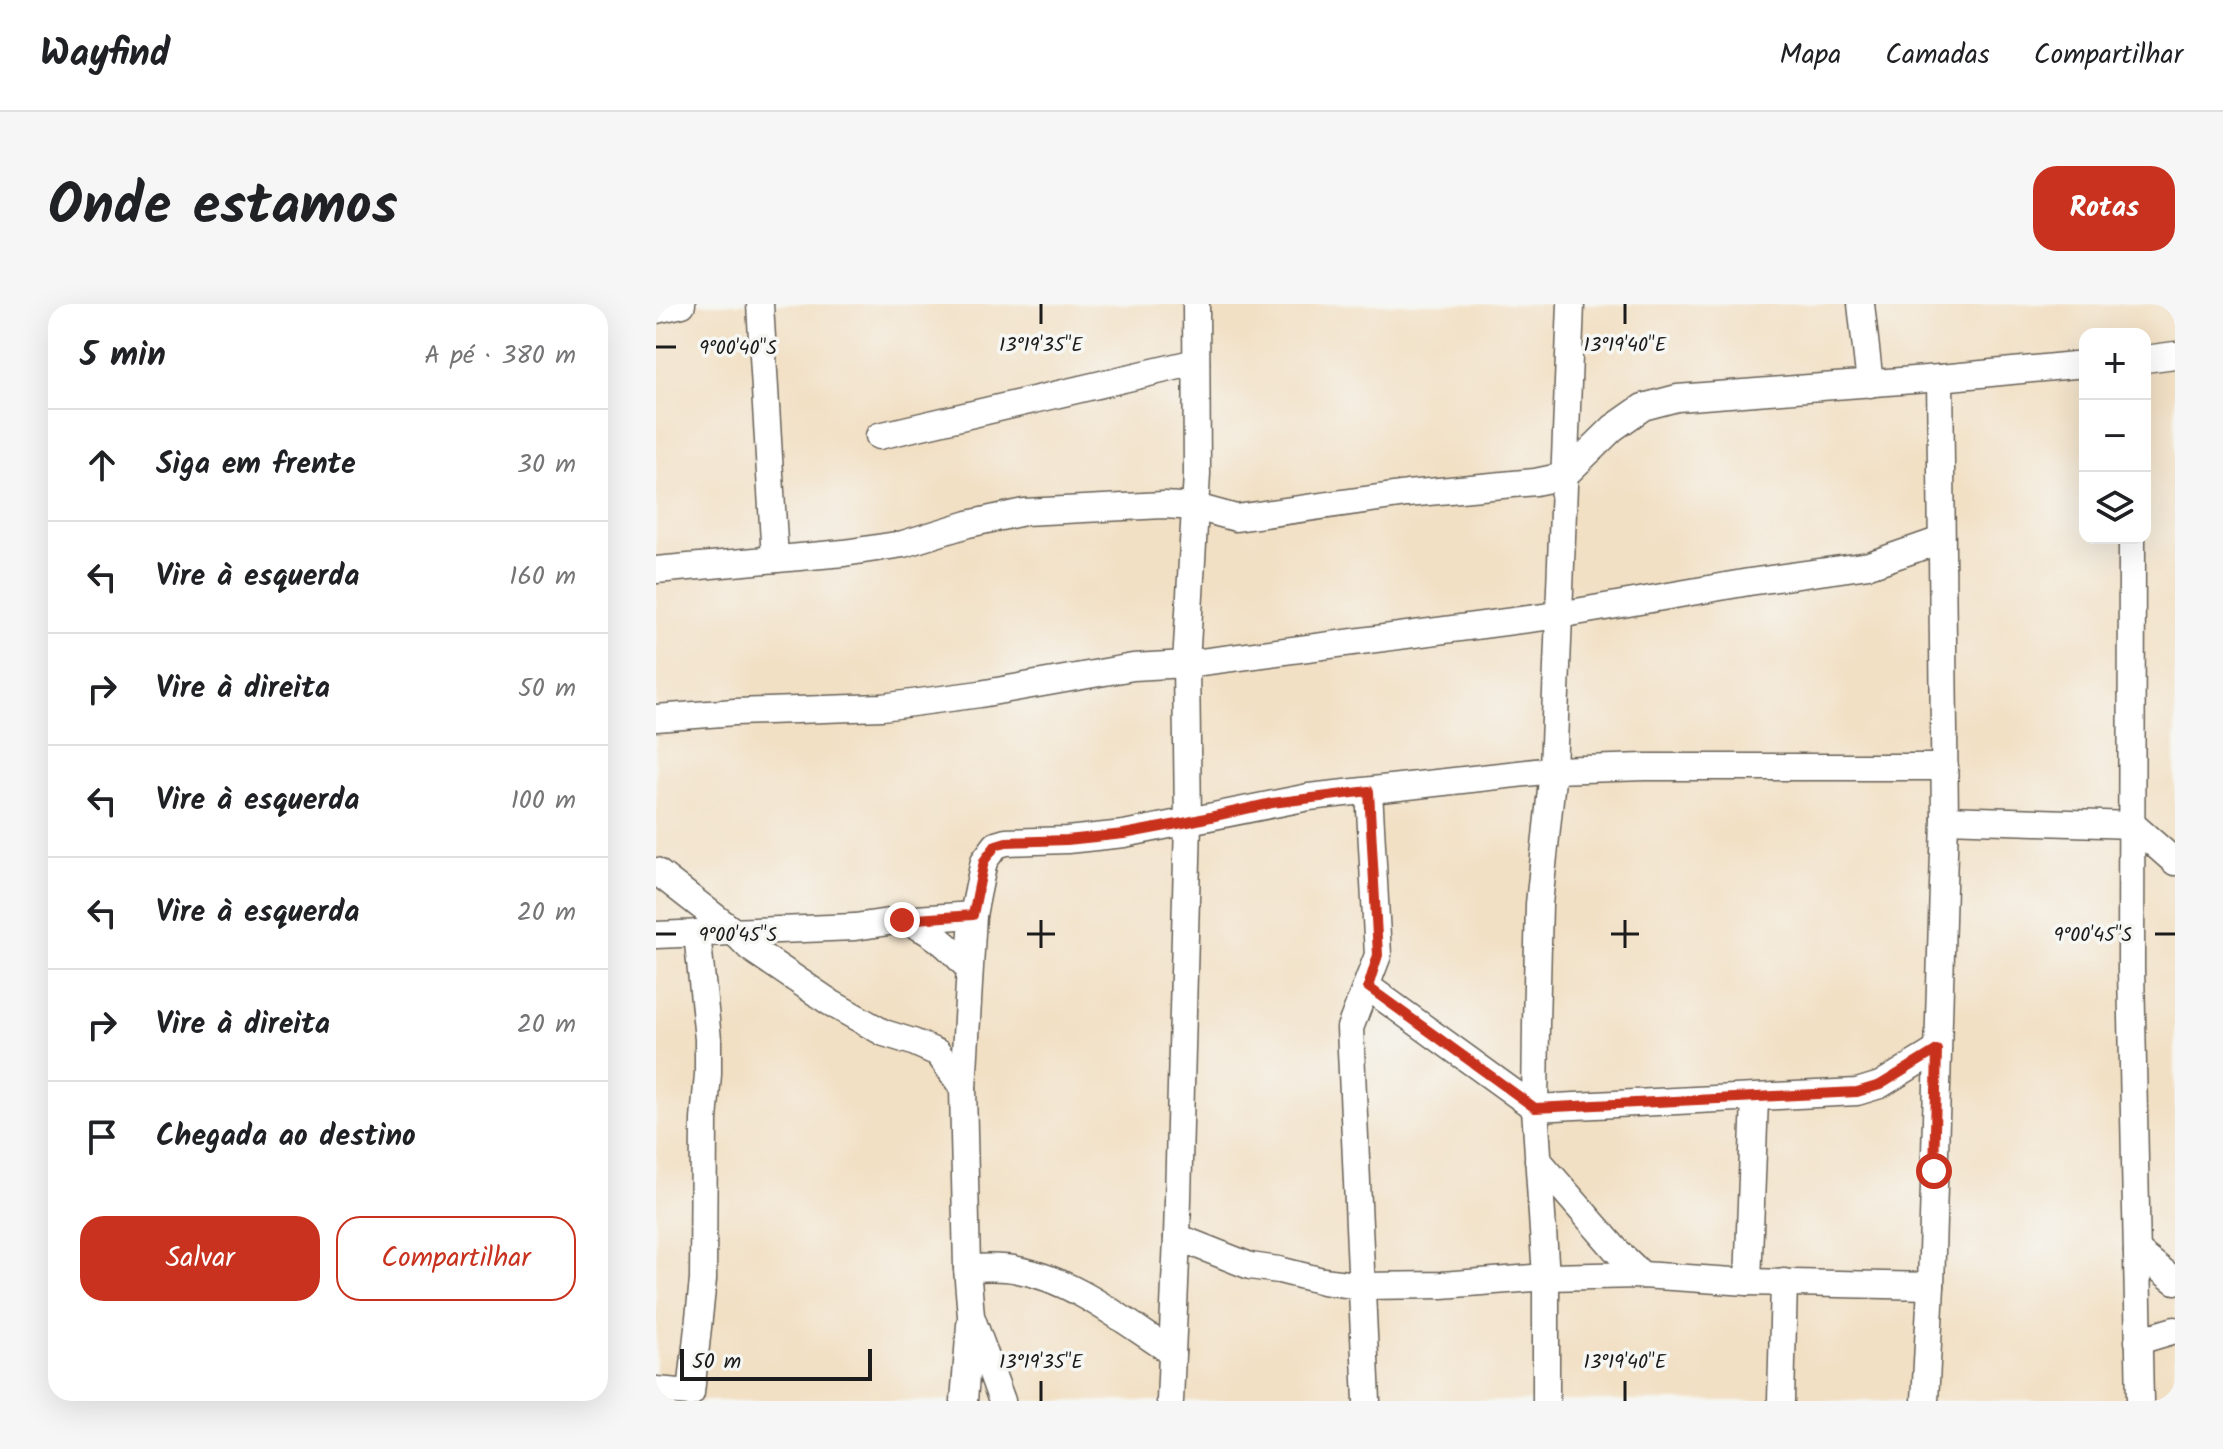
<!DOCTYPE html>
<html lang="pt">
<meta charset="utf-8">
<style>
:root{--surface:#fff;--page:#f6f6f6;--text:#202124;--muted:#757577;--line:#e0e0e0;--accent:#c8321e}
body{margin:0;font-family:Kalam,sans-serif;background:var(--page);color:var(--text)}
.controls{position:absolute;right:24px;top:24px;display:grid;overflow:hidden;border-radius:16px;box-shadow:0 8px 32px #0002}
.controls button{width:72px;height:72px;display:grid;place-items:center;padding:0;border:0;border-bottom:2px solid var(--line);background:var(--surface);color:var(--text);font:40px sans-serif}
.scale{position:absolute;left:24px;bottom:20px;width:192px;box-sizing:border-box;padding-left:8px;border:4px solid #1c1c1c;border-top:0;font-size:22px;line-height:28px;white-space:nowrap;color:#1c1c1c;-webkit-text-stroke:6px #f6f6f2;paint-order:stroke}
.stop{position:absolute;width:24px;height:24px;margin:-18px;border:6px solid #c8321e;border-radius:50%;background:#fff}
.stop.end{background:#c8321e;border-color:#fff;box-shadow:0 2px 8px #0008}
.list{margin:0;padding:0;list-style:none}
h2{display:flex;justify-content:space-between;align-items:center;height:104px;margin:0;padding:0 32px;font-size:34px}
h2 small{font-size:26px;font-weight:400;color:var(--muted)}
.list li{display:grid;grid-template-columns:52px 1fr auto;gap:24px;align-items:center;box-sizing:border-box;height:112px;padding:0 32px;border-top:2px solid var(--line)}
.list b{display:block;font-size:30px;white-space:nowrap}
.list em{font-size:26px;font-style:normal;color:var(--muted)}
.actions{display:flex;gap:16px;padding:24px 32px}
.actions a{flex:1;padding:18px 0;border:2px solid var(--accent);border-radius:24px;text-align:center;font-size:28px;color:var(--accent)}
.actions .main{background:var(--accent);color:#fff}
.icon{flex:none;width:44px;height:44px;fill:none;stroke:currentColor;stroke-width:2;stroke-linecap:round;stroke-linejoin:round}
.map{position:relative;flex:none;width:1519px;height:1097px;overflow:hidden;border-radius:24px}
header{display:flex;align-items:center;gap:48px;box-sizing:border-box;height:112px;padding:0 40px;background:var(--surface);border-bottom:2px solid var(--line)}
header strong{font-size:38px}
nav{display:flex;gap:44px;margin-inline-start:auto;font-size:28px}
.intro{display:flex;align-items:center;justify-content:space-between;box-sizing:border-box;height:192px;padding:0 48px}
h1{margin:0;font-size:56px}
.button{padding:20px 36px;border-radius:24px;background:var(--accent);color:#fff;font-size:28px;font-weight:700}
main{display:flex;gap:48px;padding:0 48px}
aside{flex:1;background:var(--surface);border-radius:24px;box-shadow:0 8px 32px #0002}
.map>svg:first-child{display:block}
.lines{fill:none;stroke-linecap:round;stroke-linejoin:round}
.minor-casing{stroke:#676157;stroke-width:29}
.minor{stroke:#fff;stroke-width:26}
.route{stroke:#c8321e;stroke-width:10}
.ticks{fill:none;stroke:#1c1c1c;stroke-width:3}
.ticks-label{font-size:20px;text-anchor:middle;fill:#1c1c1c;stroke:#f6f6f2;stroke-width:7;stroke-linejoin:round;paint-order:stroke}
</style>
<header>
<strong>Wayfind</strong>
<nav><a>Mapa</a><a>Camadas</a><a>Compartilhar</a></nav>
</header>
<div class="intro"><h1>Onde estamos</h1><a class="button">Rotas</a></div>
<main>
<aside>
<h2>5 min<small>A pé · 380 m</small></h2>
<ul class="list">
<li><svg class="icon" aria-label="ahead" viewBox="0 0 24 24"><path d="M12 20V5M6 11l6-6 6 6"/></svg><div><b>Siga em frente</b></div><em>30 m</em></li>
<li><svg class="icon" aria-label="left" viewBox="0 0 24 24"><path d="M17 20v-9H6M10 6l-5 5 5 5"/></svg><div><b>Vire à esquerda</b></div><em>160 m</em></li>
<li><svg class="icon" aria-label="right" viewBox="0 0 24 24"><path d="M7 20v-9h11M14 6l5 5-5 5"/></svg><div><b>Vire à direita</b></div><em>50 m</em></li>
<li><svg class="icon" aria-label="left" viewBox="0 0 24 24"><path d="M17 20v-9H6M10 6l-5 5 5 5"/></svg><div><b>Vire à esquerda</b></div><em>100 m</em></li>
<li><svg class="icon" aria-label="left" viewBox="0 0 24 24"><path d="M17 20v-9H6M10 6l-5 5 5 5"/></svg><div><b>Vire à esquerda</b></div><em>20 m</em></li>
<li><svg class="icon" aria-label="right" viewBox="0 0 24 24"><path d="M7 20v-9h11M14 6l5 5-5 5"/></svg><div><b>Vire à direita</b></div><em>20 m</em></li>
<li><svg class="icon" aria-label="arrive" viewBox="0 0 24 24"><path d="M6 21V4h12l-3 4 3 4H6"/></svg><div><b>Chegada ao destino</b></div></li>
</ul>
<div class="actions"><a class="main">Salvar</a><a>Compartilhar</a></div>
</aside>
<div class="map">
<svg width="1519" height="1097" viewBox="0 0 1519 1097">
<rect width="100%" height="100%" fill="#f6f6f2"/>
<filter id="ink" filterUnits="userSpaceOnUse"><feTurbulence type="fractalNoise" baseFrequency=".0125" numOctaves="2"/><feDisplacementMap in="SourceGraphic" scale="16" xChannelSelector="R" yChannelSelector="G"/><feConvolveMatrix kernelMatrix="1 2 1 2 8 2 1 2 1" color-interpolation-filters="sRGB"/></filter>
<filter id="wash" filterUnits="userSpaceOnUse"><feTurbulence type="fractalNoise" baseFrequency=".006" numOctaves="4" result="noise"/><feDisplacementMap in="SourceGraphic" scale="32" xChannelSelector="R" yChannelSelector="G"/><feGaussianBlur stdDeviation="1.8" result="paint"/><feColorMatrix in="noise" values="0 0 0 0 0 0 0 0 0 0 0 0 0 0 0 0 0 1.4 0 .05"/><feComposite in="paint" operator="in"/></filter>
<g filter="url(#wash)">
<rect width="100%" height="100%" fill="#f2e0c5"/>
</g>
<g filter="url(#ink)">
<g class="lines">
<defs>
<g id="minor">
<polyline points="104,0 119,255"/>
<polyline points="1205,0 1214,80"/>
<polyline points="0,6 26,0"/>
<polyline points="1489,55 1519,51"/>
<polyline points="223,132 540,58"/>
<polyline points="1476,234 1475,665 1484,1097"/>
<polyline points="0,266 188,249 247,240 312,220 368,208 508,201 540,203 580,214 751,190 879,178 908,172 957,124 987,103 1021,94 1284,74 1429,60"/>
<polyline points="0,414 79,408 226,403 324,390 477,363 530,360 903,311 1093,278 1213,261 1285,236"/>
<polyline points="1289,515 1477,521 1519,558"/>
<polyline points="0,567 77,627 94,644 175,699 228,729 257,738 282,749 307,784"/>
<path d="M 249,617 C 277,627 294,643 313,665"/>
<polyline points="0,631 199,623 246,616 317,611"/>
<polyline points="712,683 879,804 1201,788 1224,781 1281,746"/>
<polyline points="882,856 960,946 986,971"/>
<polyline points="521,933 594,962 623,966 667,977 706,982 786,981 890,973 986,971 1092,978 1275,982"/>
<polyline points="1481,947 1519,977"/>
<path d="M 311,964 C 328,964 346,962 362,966 C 418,976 469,1018 516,1048"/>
<polyline points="1092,978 1099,795"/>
<polyline points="1482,1037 1519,1026"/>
<polyline points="0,1086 35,1089 47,976 48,816 52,770 52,735 41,629"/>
<polyline points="308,1097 314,1021"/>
<polyline points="346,1097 315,1012 311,964 307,784 317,611 328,557 340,541 350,538 411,536 468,530 653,493 897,466 989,463 1289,463"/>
<polyline points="514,1097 521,933 532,518 530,360 541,170 540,0"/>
<polyline points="711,1097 694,724 722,651 713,487"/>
<polyline points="890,1097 890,973 879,804 880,720 883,600 897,466 915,0"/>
<polyline points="1125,1097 1128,978"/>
<polyline points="1269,1097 1275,982 1289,515 1284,74"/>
</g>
</defs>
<use href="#minor" class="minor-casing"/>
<use href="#minor" class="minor"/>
</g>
</g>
<g class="lines" filter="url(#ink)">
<polyline class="route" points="246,616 317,611 328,557 340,541 350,538 411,536 468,530 532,518 616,499 713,487 722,651 712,683 879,804 1201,788 1224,781 1281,746 1278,867"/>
</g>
<path class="ticks" d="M 385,0 L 385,20M 969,0 L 969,20M 0,43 L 20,43M 385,616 L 385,644M 969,616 L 969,644M 0,630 L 20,630M 371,630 L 399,630M 955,630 L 983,630M 1499,630 L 1519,630M 385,1077 L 385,1097M 969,1077 L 969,1097"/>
<g class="ticks-label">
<text x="385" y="47">13°19'35"E</text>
<text x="969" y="47">13°19'40"E</text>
<text x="82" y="50">9°00'40"S</text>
<text x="82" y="637">9°00'45"S</text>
<text x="1437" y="637">9°00'45"S</text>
<text x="385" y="1064">13°19'35"E</text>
<text x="969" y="1064">13°19'40"E</text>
</g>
</svg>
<div class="controls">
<button>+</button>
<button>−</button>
<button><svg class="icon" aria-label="layers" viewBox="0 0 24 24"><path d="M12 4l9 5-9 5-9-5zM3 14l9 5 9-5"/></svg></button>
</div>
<div class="scale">50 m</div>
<div class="stop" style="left:1278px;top:867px"></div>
<div class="stop end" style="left:246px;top:616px"></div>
</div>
</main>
